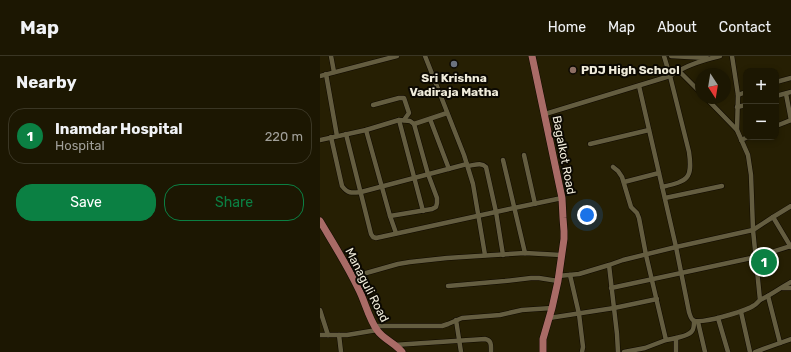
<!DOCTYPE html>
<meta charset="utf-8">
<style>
:root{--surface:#1c1702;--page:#25200c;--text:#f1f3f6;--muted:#a09f99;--line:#3a3624;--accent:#0b8043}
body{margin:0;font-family:Rubik,sans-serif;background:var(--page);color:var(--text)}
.controls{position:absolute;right:12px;top:12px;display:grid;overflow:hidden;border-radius:8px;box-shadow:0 2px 6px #0003}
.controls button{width:36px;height:36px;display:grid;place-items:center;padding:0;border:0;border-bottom:1px solid var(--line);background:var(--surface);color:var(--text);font:20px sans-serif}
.compass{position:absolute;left:375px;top:12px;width:36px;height:36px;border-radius:50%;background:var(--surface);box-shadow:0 2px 6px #0003;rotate:168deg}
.you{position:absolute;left:267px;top:159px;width:14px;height:14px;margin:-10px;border:3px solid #fff;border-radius:50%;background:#1a73e8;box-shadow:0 0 0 6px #1a73e833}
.badge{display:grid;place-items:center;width:26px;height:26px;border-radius:50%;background:var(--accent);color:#fff;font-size:13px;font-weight:700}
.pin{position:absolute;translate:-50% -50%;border:2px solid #fff;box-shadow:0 1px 4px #0006}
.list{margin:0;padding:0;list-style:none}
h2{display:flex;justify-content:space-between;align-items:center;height:52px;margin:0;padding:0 16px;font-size:17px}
h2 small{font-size:13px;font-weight:400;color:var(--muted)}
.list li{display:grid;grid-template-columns:26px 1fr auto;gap:12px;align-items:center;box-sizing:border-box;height:56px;margin:0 8px 8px;padding:0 8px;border:1px solid var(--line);border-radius:16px}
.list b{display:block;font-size:15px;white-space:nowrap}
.list p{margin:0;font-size:13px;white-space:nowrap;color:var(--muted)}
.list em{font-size:13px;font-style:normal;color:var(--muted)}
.actions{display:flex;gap:8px;padding:12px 16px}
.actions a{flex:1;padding:9px 0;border:1px solid var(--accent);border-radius:16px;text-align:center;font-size:14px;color:var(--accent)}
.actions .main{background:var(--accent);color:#fff}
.map{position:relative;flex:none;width:471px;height:296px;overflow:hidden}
header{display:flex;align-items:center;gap:24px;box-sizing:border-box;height:56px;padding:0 20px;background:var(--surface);border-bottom:1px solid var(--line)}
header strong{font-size:19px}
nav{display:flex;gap:22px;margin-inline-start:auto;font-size:14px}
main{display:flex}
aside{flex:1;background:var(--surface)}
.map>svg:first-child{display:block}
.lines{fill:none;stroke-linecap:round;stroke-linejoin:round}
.minor-casing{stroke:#0f0900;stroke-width:5.5}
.primary-casing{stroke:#0f0900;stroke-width:8}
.minor{stroke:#645d40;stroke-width:4.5}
.primary{stroke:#a96b66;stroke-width:7}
.worship-dot{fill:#6b7280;stroke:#0c0902;stroke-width:1.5}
.education-dot{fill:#8d6e63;stroke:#0c0902;stroke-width:1.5}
.labels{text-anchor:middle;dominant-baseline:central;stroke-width:4;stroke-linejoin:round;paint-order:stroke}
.poi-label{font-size:12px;font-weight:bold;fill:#f0ecdb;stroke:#0c0902;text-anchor:start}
.street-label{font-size:12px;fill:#f0ecdb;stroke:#0c0902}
</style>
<header>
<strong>Map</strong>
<nav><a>Home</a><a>Map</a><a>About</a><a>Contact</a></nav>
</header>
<main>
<aside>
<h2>Nearby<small></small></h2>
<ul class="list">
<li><span class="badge">1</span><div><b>Inamdar Hospital</b><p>Hospital</p></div><em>220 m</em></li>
</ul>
<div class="actions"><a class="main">Save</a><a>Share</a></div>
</aside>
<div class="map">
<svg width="471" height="296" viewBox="0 0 471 296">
<rect width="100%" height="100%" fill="#261f03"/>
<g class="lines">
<defs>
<g id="minor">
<polyline points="11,0 14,16"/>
<polyline points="105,0 144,99 153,128 165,199"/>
<polyline points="351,0 387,2"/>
<polyline points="358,14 381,37"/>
<polyline points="6,18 17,80"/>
<polyline points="0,20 77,0"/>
<polyline points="456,26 471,22"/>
<path d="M 319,30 L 356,191 L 369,256 C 370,259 371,263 373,264 C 380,269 425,255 433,250 C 436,249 438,246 440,244 L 433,174 L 431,119 L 428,99 L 417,74 L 418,39 L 412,0"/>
<polyline points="466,38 471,64"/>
<polyline points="418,39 426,36"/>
<polyline points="456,40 471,36"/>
<polyline points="386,42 417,74"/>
<polyline points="53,49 79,42 84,42 89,57 84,64"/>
<polyline points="417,51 426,49"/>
<path d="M 225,58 L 350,20 C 364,10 383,4 400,0"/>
<polyline points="110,63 129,113"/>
<polyline points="79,64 103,155"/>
<polyline points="94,68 127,57"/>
<polyline points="456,70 471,64"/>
<polyline points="46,74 70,160 76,177"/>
<polyline points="26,78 51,178 53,181 56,182 194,152 242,142"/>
<path d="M 11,81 L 22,130 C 28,138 32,137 41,136 L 147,108"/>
<polyline points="0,84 46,74 79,64 90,65 94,68 108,118 117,142 117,147 116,151 112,153 70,160"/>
<polyline points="421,84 428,81"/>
<polyline points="270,88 329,74"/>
<polyline points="204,99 215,148"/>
<polyline points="183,104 205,197"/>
<path d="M 148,110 C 155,109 161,106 166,111 L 176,156 L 183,199"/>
<path d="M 293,111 L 298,115 L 302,121 L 311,151 L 317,157 L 319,162 L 326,199 L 346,284 C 352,283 369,280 372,275 C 374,273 374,268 374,265"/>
<polyline points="304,126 339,117"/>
<path d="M 342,131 C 367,125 373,124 369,96 L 350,20 L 344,0"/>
<polyline points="345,142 402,130"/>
<polyline points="453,161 471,191"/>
<polyline points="289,209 297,278 298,296"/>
<polyline points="250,219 259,258 263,291 262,296"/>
<polyline points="238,220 259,218 289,209 303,204 356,191 433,174 453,161 471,150"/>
<polyline points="32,221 78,208 90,206 127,202 205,197 241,199"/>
<polyline points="128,230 185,225 211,222 219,222 238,225"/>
<polyline points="291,232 436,201 471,190"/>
<polyline points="462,232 471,232"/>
<polyline points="448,240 460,287"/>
<path d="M 440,244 C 451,239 460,232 471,226"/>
<polyline points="0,254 8,279"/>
<polyline points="421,256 430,296"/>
<polyline points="229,262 294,252 337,243"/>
<polyline points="398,262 408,296"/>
<polyline points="136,264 141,296"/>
<polyline points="378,266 385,296"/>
<polyline points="55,270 122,270 128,268 142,262 180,259 202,254 232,252"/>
<polyline points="0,279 27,279 57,274"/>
<polyline points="19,279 21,296"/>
<polyline points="356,282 356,296"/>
<path d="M 74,289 L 165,283 C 172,284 171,290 171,296"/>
<polyline points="304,296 325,292 346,284"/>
<polyline points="435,296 460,287 471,283"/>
</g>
<g id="primary">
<polyline points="212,0 242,142 243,162 244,175 244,183 238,225 232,252 223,283 223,296"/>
<path d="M 0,165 C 13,187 27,209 38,232 C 45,245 48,261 57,274 C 63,283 75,287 82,296"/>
</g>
</defs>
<use href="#minor" class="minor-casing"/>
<use href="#primary" class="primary-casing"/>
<use href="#minor" class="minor"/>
<use href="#primary" class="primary"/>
</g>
<circle class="worship-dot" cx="134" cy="8" r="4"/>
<circle class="education-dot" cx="253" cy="14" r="4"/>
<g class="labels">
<g class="poi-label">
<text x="261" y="14">PDJ High School</text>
<text x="134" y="22" text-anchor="middle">Sri Krishna<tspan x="134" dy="14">Vadiraja Matha</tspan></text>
</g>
<g class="street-label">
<text transform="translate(244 99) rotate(79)">Bagalkot Road</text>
<text transform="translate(47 229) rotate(63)">Managuli Road</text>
</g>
</g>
</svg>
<div class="controls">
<button>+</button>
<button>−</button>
</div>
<svg class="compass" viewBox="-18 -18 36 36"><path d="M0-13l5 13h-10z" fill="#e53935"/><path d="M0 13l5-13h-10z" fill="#a09f99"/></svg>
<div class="you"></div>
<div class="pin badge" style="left:444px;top:206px">1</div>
</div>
</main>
